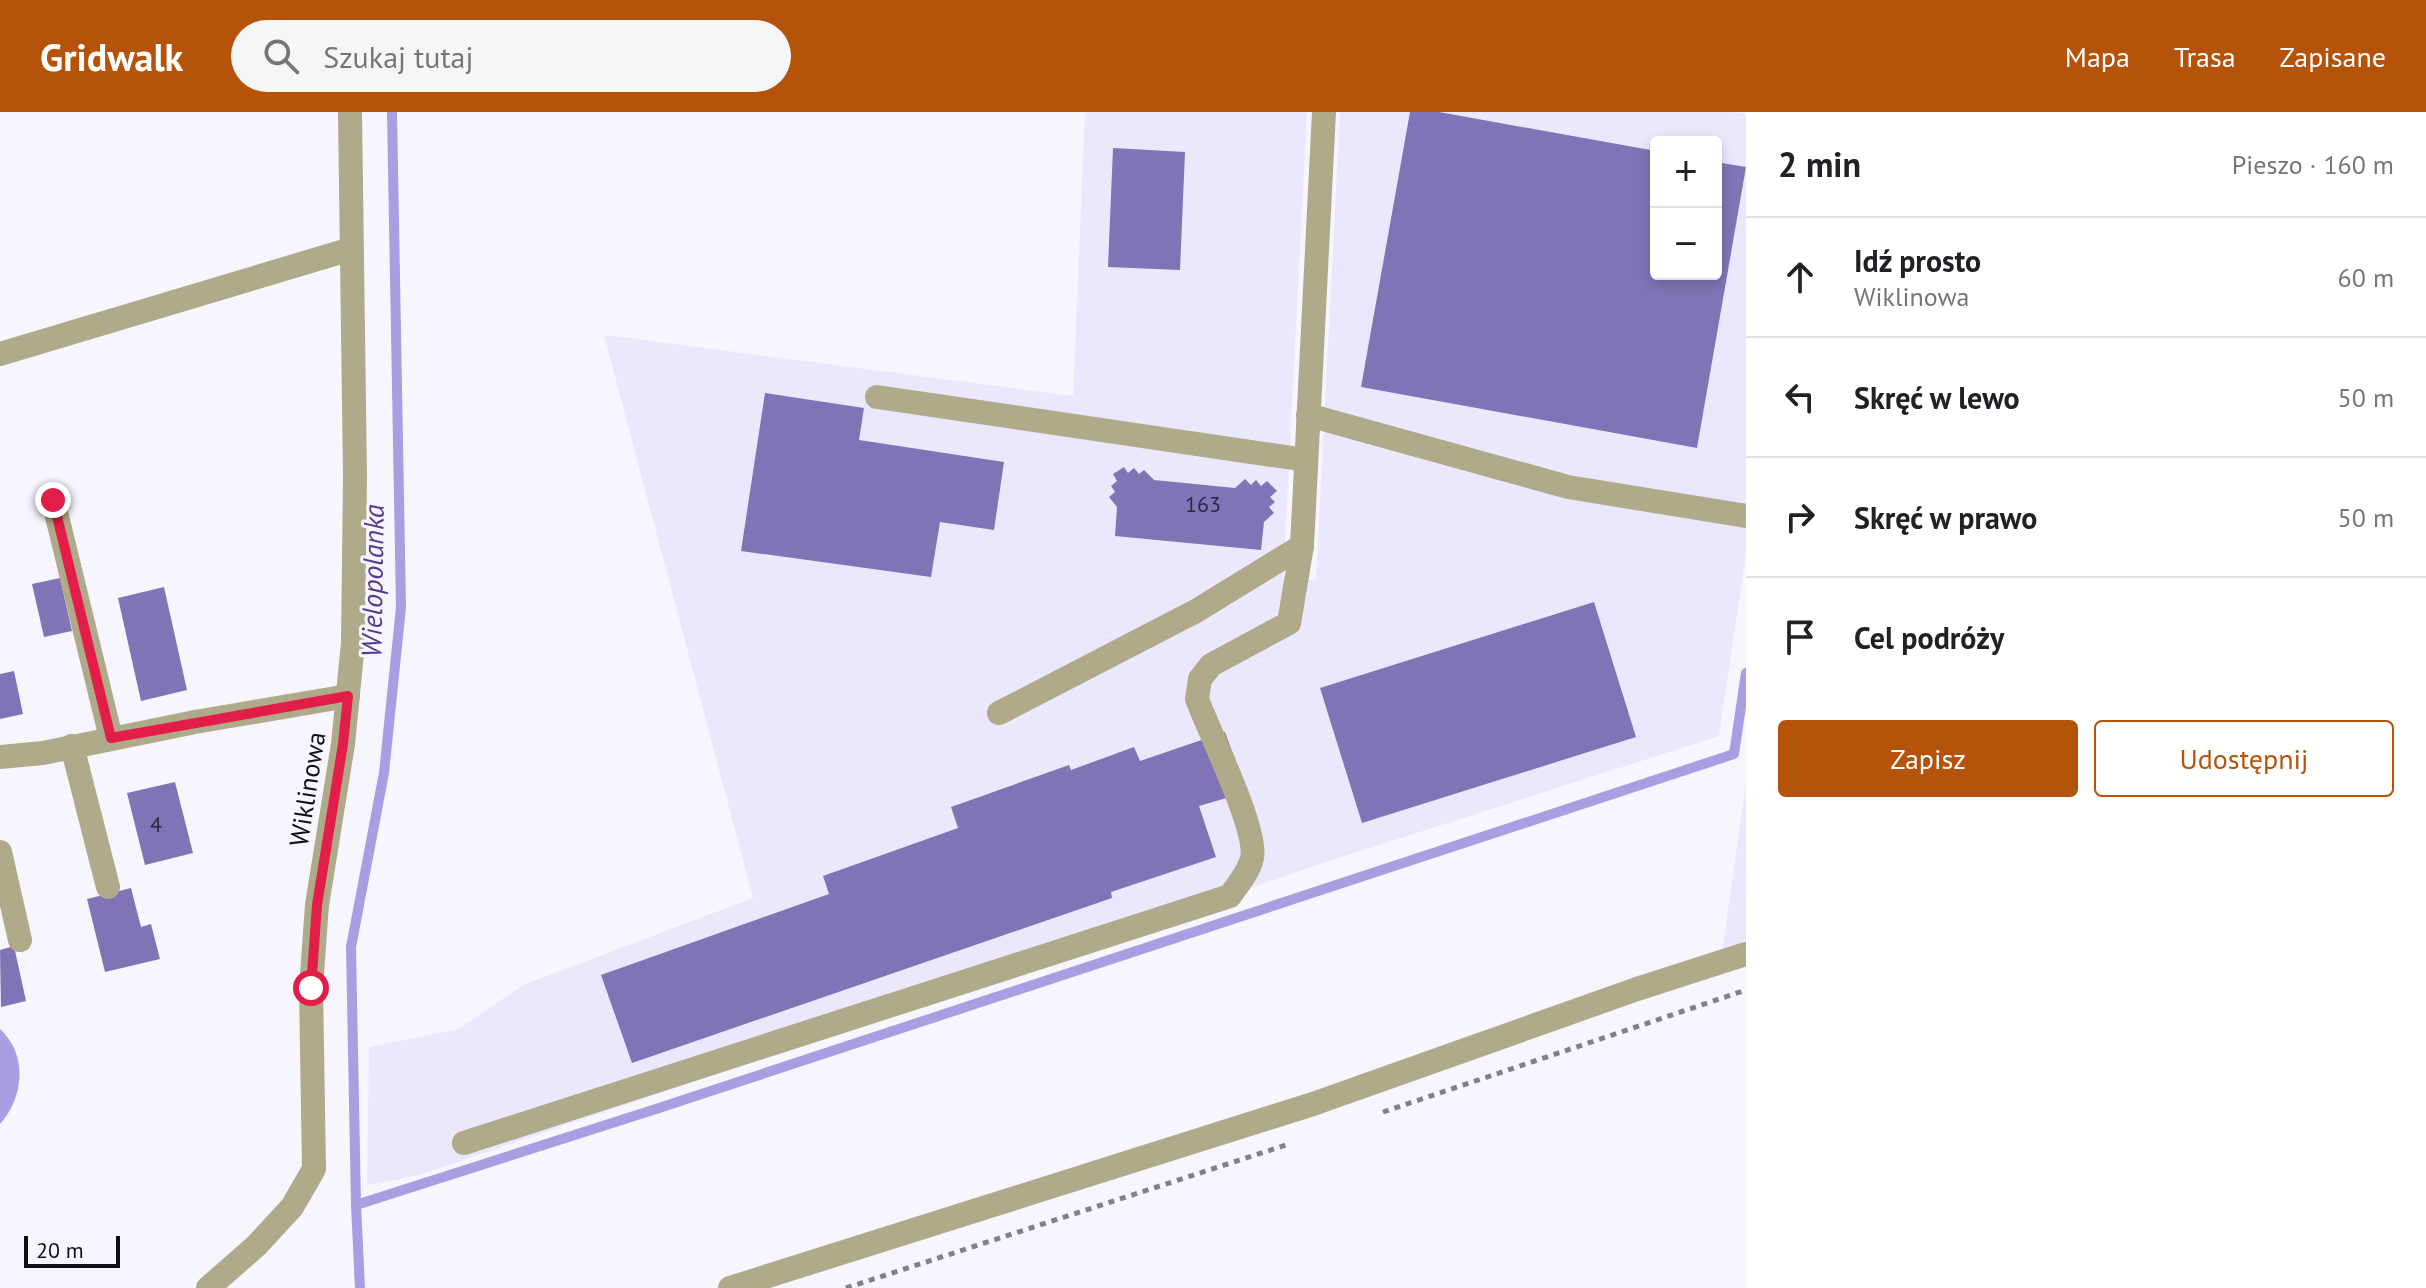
<!DOCTYPE html>
<html lang="pl">
<meta charset="utf-8">
<style>
:root{--surface:#fff;--page:#f6f6f6;--text:#202124;--muted:#757577;--line:#e0e0e0;--accent:#b45309}
body{margin:0;font-family:"PT Sans",sans-serif;background:var(--page);color:var(--text)}
.controls{position:absolute;right:24px;top:24px;display:grid;overflow:hidden;border-radius:8px;box-shadow:0 4px 12px #0003}
.controls button{width:72px;height:72px;display:grid;place-items:center;padding:0;border:0;border-bottom:2px solid var(--line);background:var(--surface);color:var(--text);font:40px sans-serif}
.scale{position:absolute;left:24px;bottom:20px;width:96px;box-sizing:border-box;padding-left:8px;border:4px solid #100f15;border-top:0;font-size:22px;line-height:28px;white-space:nowrap;color:#100f15;-webkit-text-stroke:6px #f7f5fe;paint-order:stroke}
.stop{position:absolute;width:24px;height:24px;margin:-18px;border:6px solid #e11d48;border-radius:50%;background:#fff}
.stop.end{background:#e11d48;border-color:#fff;box-shadow:0 2px 8px #0008}
.list{margin:0;padding:0;list-style:none}
h2{display:flex;justify-content:space-between;align-items:center;height:104px;margin:0;padding:0 32px;font-size:34px}
h2 small{font-size:26px;font-weight:400;color:var(--muted)}
.list li{display:grid;grid-template-columns:52px 1fr auto;gap:24px;align-items:center;box-sizing:border-box;height:120px;padding:0 32px;border-top:2px solid var(--line)}
.list b{display:block;font-size:30px;white-space:nowrap}
.list p{margin:0;font-size:26px;white-space:nowrap;color:var(--muted)}
.list em{font-size:26px;font-style:normal;color:var(--muted)}
.actions{display:flex;gap:16px;padding:24px 32px}
.actions a{flex:1;padding:18px 0;border:2px solid var(--accent);border-radius:8px;text-align:center;font-size:28px;color:var(--accent)}
.actions .main{background:var(--accent);color:#fff}
.icon{flex:none;width:44px;height:44px;fill:none;stroke:currentColor;stroke-width:2;stroke-linecap:round;stroke-linejoin:round}
.map{position:relative;flex:none;width:1746px;height:1176px;overflow:hidden}
header{display:flex;align-items:center;gap:48px;box-sizing:border-box;height:112px;padding:0 40px;background:var(--accent);color:#fff}
header strong{font-size:38px}
nav{display:flex;gap:44px;margin-inline-start:auto;font-size:28px}
.search{width:560px;height:72px;background:var(--page);display:flex;align-items:center;gap:20px;box-sizing:border-box;padding:0 28px;border-radius:44px;color:var(--muted);font-size:30px}
main{display:flex}
aside{flex:1;background:var(--surface)}
.map>svg:first-child{display:block}
.built{fill:#ebe8fe;fill-rule:evenodd}
.water{fill:#aa9de2}
.lines{fill:none;stroke-linecap:round;stroke-linejoin:round}
.stream{stroke:#aa9de2;stroke-width:10}
.building{fill:#8174b6}
.path{stroke:#818087;stroke-width:5;stroke-dasharray:6 6;stroke-linecap:butt}
.minor{stroke:#afaa8a;stroke-width:24}
.route{stroke:#e11d48;stroke-width:10}
.labels{text-anchor:middle;dominant-baseline:central;stroke-width:6;stroke-linejoin:round;paint-order:stroke}
.number-label{font-size:22px;fill:#2c283d}
.street-label{font-size:26px;fill:#100f15;stroke:#f7f5fe}
.water-label{font-size:28px;font-style:italic;fill:#533d8e;stroke:#f7f5fe}
</style>
<header>
<strong>Gridwalk</strong>
<div class="search"><svg class="icon" aria-label="search" viewBox="0 0 24 24"><circle cx="10" cy="10" r="6"/><path d="M15 15l6 6"/></svg>Szukaj tutaj</div>
<nav><a>Mapa</a><a>Trasa</a><a>Zapisane</a></nav>
</header>
<main>
<div class="map">
<svg width="1746" height="1176" viewBox="0 0 1746 1176">
<rect width="100%" height="100%" fill="#f7f5fe"/>
<g class="built">
<path d="M 1085,0 L 1307,0 L 1283,466 L 1316,468 L 1340,0 L 1731,0 L 1746,2 L 1746,442 L 1719,624 L 1323,751 L 834,922 L 416,1064 L 367,1073 L 369,935 L 459,917 L 523,873 L 753,786 L 604,223 L 1073,284 ZM 1656,30 L 1716,30 L 1716,162 L 1656,162 Z"/>
<polygon points="1746,670 1746,833 1722,841"/>
</g>
<path class="water" d="M 0,917 C 28,943 24,985 0,1012 Z"/>
<g class="lines">
<g class="stream">
<polyline points="356,1093 656,997 1734,642 1746,561"/>
<polyline points="360,1176 356,1093 351,835 384,661 401,495 392,0"/>
</g>
</g>
<g class="building">
<polygon points="1410,0 1439,0 1656,39 1656,162 1716,162 1716,50 1746,55 1697,336 1361,275"/>
<polygon points="1113,36 1185,40 1180,158 1108,155"/>
<polygon points="765,281 864,296 859,328 1004,350 994,418 940,410 931,465 741,439"/>
<polygon points="1124,355 1128,361 1134,356 1139,362 1144,358 1154,368 1235,376 1245,367 1251,373 1256,368 1261,374 1267,369 1277,379 1270,385 1275,390 1269,395 1274,401 1264,410 1261,438 1115,424 1117,395 1109,385 1115,380 1111,374 1117,369 1113,362"/>
<polygon points="60,466 72,519 44,525 32,472"/>
<polygon points="164,475 187,578 141,589 118,486"/>
<polygon points="1594,490 1636,625 1362,711 1320,576"/>
<polygon points="14,559 23,602 0,607 0,562"/>
<polygon points="1225,620 1247,680 1199,694 1216,745 1111,780 1112,786 632,951 601,863 829,782 823,764 958,716 951,695 1069,653 1071,658 1134,635 1140,649"/>
<polygon points="175,670 193,741 145,753 127,681"/>
<polygon points="131,776 141,815 151,812 160,847 105,860 87,787"/>
<polygon points="14,834 26,889 1,895 0,838"/>
</g>
<g class="lines">
<g class="path">
<polyline points="1383,1000 1746,878"/>
<polyline points="846,1176 1286,1033"/>
</g>
<g class="minor">
<polyline points="0,242 351,137"/>
<polyline points="877,285 1306,348"/>
<polyline points="1308,303 1568,375 1746,404"/>
<polyline points="53,388 111,626"/>
<polyline points="999,601 1196,499 1302,434"/>
<polyline points="72,634 108,775"/>
<polyline points="0,645 43,641 195,610 348,584"/>
<polyline points="0,740 20,828"/>
<path d="M 464,1031 L 1230,784 C 1238,772 1249,760 1252,746 C 1258,717 1209,620 1197,587 L 1200,567 L 1211,553 L 1289,511 L 1302,434 L 1324,0"/>
<polyline points="208,1176 256,1134 292,1095 314,1057 311,876 317,793 343,632 353,531 355,365 350,0"/>
<polyline points="730,1176 1313,992 1637,877 1746,842"/>
</g>
</g>
<g class="lines">
<polyline class="route" points="53,388 111,626 348,584 343,632 317,793 311,876"/>
</g>
<g class="labels">
<g class="number-label">
<text x="1203" y="392">163</text>
<text x="156" y="712">4</text>
</g>
<g class="street-label">
<text transform="translate(307 677) rotate(-81)">Wiklinowa</text>
</g>
<g class="water-label">
<text transform="translate(372 469) rotate(-89)">Wielopolanka</text>
</g>
</g>
</svg>
<div class="controls">
<button>+</button>
<button>−</button>
</div>
<div class="scale">20 m</div>
<div class="stop" style="left:311px;top:876px"></div>
<div class="stop end" style="left:53px;top:388px"></div>
</div>
<aside>
<h2>2 min<small>Pieszo · 160 m</small></h2>
<ul class="list">
<li><svg class="icon" aria-label="ahead" viewBox="0 0 24 24"><path d="M12 20V5M6 11l6-6 6 6"/></svg><div><b>Idź prosto</b><p>Wiklinowa</p></div><em>60 m</em></li>
<li><svg class="icon" aria-label="left" viewBox="0 0 24 24"><path d="M17 20v-9H6M10 6l-5 5 5 5"/></svg><div><b>Skręć w lewo</b></div><em>50 m</em></li>
<li><svg class="icon" aria-label="right" viewBox="0 0 24 24"><path d="M7 20v-9h11M14 6l5 5-5 5"/></svg><div><b>Skręć w prawo</b></div><em>50 m</em></li>
<li><svg class="icon" aria-label="arrive" viewBox="0 0 24 24"><path d="M6 21V4h12l-3 4 3 4H6"/></svg><div><b>Cel podróży</b></div></li>
</ul>
<div class="actions"><a class="main">Zapisz</a><a>Udostępnij</a></div>
</aside>
</main>
